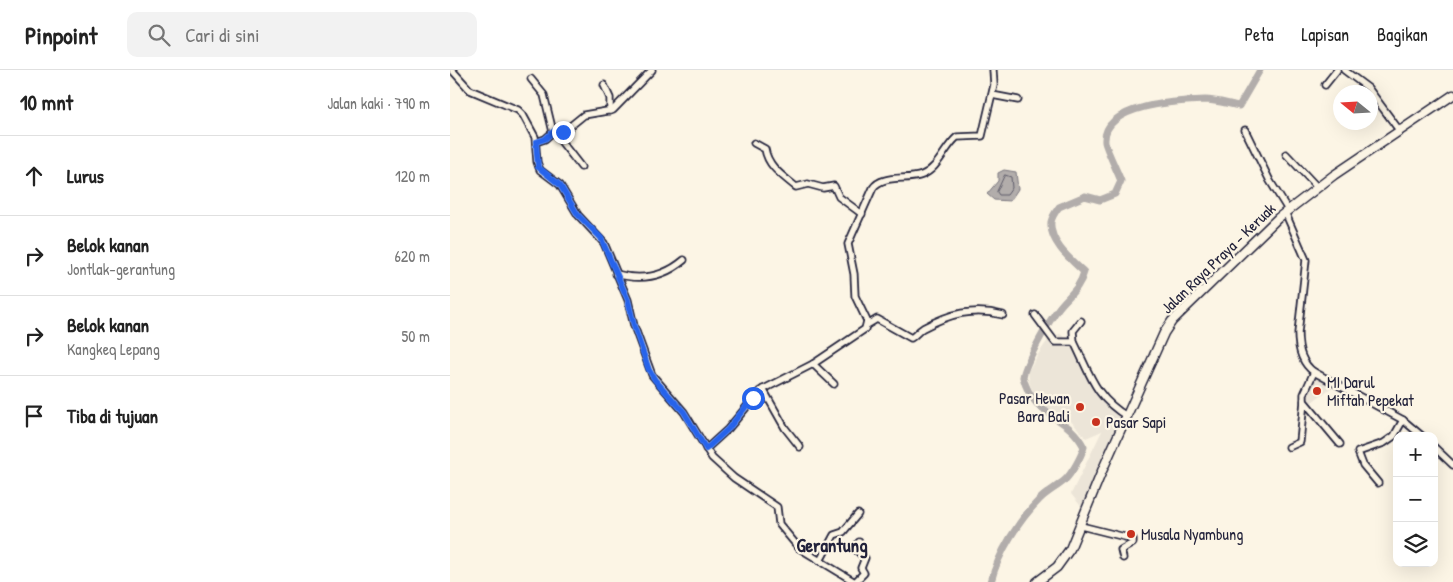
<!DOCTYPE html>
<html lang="id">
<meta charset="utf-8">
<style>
:root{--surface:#fff;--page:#f2f2f2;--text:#222;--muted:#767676;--line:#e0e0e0}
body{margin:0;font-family:"Patrick Hand",sans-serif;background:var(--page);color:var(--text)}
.controls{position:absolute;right:15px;bottom:15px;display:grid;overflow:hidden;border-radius:10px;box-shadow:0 5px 20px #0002}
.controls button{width:45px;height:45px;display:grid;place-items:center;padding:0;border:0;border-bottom:1px solid var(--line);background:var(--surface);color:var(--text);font:25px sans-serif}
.compass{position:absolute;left:883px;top:15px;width:45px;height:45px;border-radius:50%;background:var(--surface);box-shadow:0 5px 20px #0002;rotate:288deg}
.stop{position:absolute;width:15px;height:15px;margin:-11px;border:4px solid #2563eb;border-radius:50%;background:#fff}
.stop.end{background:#2563eb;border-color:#fff;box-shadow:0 1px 5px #0008}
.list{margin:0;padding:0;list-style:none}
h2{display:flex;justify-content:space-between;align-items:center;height:65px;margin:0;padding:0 20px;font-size:21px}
h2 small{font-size:16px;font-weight:400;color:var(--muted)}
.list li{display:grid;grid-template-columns:32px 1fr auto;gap:15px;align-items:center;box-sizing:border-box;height:80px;padding:0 20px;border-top:1px solid var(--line)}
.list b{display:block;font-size:19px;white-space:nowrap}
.list p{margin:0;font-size:16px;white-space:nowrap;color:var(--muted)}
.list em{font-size:16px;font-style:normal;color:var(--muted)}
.icon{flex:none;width:28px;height:28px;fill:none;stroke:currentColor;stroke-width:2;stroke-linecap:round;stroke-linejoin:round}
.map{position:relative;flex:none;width:1003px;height:512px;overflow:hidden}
header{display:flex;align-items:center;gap:30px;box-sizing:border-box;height:70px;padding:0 25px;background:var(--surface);border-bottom:1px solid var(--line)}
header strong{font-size:24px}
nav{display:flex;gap:28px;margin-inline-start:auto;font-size:18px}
.search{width:350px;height:45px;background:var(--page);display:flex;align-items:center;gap:12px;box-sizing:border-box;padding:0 18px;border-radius:10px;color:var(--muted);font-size:19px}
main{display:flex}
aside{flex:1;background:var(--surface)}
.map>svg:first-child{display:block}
.built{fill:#ece5d8}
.water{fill:#b2adab;stroke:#78757e}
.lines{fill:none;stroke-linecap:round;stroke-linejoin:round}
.shore{stroke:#5c5a68;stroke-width:1}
.river{stroke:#b2adab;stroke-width:7}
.minor-casing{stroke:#22223b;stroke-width:9}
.major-casing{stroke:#22223b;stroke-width:11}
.minor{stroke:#fcf5e5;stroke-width:5.5}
.major{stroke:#fcf5e5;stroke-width:8}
.route{stroke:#2563eb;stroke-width:6}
.poi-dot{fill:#c8321e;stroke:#fcf5e5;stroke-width:2}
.labels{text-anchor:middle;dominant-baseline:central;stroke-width:4.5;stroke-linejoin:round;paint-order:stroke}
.street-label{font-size:16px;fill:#22223b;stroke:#fcf5e5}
.poi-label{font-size:16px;fill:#22223b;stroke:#fcf5e5;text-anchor:start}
.quarter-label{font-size:19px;font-weight:bold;fill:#22223b;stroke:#fcf5e5}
</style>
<header>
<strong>Pinpoint</strong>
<div class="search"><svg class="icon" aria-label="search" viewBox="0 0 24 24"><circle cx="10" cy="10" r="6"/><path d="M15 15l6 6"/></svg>Cari di sini</div>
<nav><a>Peta</a><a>Lapisan</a><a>Bagikan</a></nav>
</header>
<main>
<aside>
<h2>10 mnt<small>Jalan kaki · 790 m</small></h2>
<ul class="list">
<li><svg class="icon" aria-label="ahead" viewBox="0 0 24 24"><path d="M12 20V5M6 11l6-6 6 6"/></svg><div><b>Lurus</b></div><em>120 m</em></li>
<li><svg class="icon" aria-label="right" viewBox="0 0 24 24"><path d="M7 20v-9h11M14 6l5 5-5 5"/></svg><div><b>Belok kanan</b><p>Jontlak-gerantung</p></div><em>620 m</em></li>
<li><svg class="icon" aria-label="right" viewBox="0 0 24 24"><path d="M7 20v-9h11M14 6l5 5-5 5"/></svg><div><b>Belok kanan</b><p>Kangkeq Lepang</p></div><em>50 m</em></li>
<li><svg class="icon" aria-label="arrive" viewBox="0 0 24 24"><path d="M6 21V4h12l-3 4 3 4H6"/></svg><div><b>Tiba di tujuan</b></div></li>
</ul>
</aside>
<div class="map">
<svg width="1003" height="512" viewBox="0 0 1003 512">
<rect width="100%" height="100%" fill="#fcf5e5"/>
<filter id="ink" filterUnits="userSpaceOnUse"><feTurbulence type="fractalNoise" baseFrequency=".02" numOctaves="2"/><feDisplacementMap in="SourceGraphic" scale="10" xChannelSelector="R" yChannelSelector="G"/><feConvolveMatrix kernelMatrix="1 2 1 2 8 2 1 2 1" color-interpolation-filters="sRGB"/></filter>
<g filter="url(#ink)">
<g class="built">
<polygon points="610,264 622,273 641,315 657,338 672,349 634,440 621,424 652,361 636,368 619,349 595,338 583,323 579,311 578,301 589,283 600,267"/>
<polygon points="865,305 885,315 859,334 854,328"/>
</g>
<polygon class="water" points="554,100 566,102 568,119 560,131 544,130 537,124 548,111 548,103"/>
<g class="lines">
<polygon class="shore" points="555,105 561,107 562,118 557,125 549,125 547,122"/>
<path class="river" d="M 541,512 C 548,483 569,450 590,429 C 597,422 607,417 615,410 C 622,403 631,387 634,377 C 616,342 585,351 573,307 C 575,293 602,245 612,234 C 622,223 630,217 634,202 C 621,190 599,172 601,152 C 602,147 606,141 609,137 L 635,126 L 650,130 L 665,124 L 671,111 C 668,103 655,76 655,72 C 652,34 729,31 755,30 C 766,30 778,34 789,36 L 810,0"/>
<defs>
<g id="minor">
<polyline points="2,0 20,20 68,40 73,45 85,67 87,92 90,100 110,115 128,145 154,173 178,230 184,256 202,305 234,342 262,388 284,408 327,437 329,454 349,478 405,512"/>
<polyline points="894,0 918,18 949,60"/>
<polyline points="81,9 94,25 103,62"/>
<polyline points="154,15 160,28 160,41"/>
<polyline points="875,15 887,0"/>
<polyline points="542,25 568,30"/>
<polyline points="795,60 820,111 838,140"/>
<polyline points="109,62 110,70 131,97"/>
<polyline points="86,72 95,69 104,61 113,62 134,45 163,40 202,0"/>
<path d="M 304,73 L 315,79 C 318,97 333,106 346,117 L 358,114 L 373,118 L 384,116 L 389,127 L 412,144"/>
<polyline points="836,84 867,117"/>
<path d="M 835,142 L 856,190 L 848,263 C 848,278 851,293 864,302 L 953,350 L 972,366"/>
<path d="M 166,204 C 191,211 214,207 234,190"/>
<path d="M 585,245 L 605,272 L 624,272 C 640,304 645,328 678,347"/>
<path d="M 417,255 L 427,249 L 461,268 C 465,266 468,261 473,258 C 499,244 523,237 553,245"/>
<polyline points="624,272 623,261 631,251"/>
<polyline points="363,294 384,314"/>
<polyline points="864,302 854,324 854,331 890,374"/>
<polyline points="313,319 335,358 350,377"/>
<polyline points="839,377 850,372 854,331"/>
<polyline points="984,377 1003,395"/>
<path d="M 256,379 L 278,359 L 310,321 L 363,294 L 415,259 L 417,251 L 405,226 L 404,204 L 398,174 L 423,118 C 432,104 457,111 472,105 C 489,98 494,78 507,67 L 532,66 L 544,15 L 543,0"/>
<polyline points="928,413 913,395 908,382 934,373 944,366 953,350"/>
<polyline points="631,456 683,469 683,473 671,480 673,488"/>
<polyline points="370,491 384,465 393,462 408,444"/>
<polyline points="405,512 414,503 411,498 415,488 405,479 409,472"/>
</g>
<polyline id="major" points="587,512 607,497 620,479 652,401 714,263 722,251 828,148 884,105 1003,25"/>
</defs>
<use href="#minor" class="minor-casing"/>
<use href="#major" class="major-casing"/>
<use href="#minor" class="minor"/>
<use href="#major" class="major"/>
</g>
</g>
<g class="lines" filter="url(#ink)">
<polyline class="route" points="113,62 104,61 95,69 86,72 88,97 110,115 128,145 151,168 178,230 184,256 199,300 205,310 234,342 256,379 278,359 303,328"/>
</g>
<g class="poi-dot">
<circle cx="867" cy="321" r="5"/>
<circle cx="630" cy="337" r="5"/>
<circle cx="646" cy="352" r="5"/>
<circle cx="681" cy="464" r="5"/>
</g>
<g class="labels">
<g class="street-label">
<text transform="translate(768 188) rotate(-44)">Jalan Raya Praya - Keruak</text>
</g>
<g class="poi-label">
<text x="877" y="312">MI Darul<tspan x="877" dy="18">Miftah Pepekat</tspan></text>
<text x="620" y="328" text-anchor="end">Pasar Hewan<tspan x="620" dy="18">Bara Bali</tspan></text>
<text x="656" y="352">Pasar Sapi</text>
<text x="691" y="464">Musala Nyambung</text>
</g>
<g class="quarter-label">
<text x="382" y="475">Gerantung</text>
</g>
</g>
</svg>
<div class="controls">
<button>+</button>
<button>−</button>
<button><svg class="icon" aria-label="layers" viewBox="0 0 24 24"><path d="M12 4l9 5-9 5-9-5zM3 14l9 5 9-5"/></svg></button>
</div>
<svg class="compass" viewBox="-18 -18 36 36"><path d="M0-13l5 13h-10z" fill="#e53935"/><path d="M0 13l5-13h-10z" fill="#767676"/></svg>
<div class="stop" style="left:303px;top:328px"></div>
<div class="stop end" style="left:113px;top:62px"></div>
</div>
</main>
